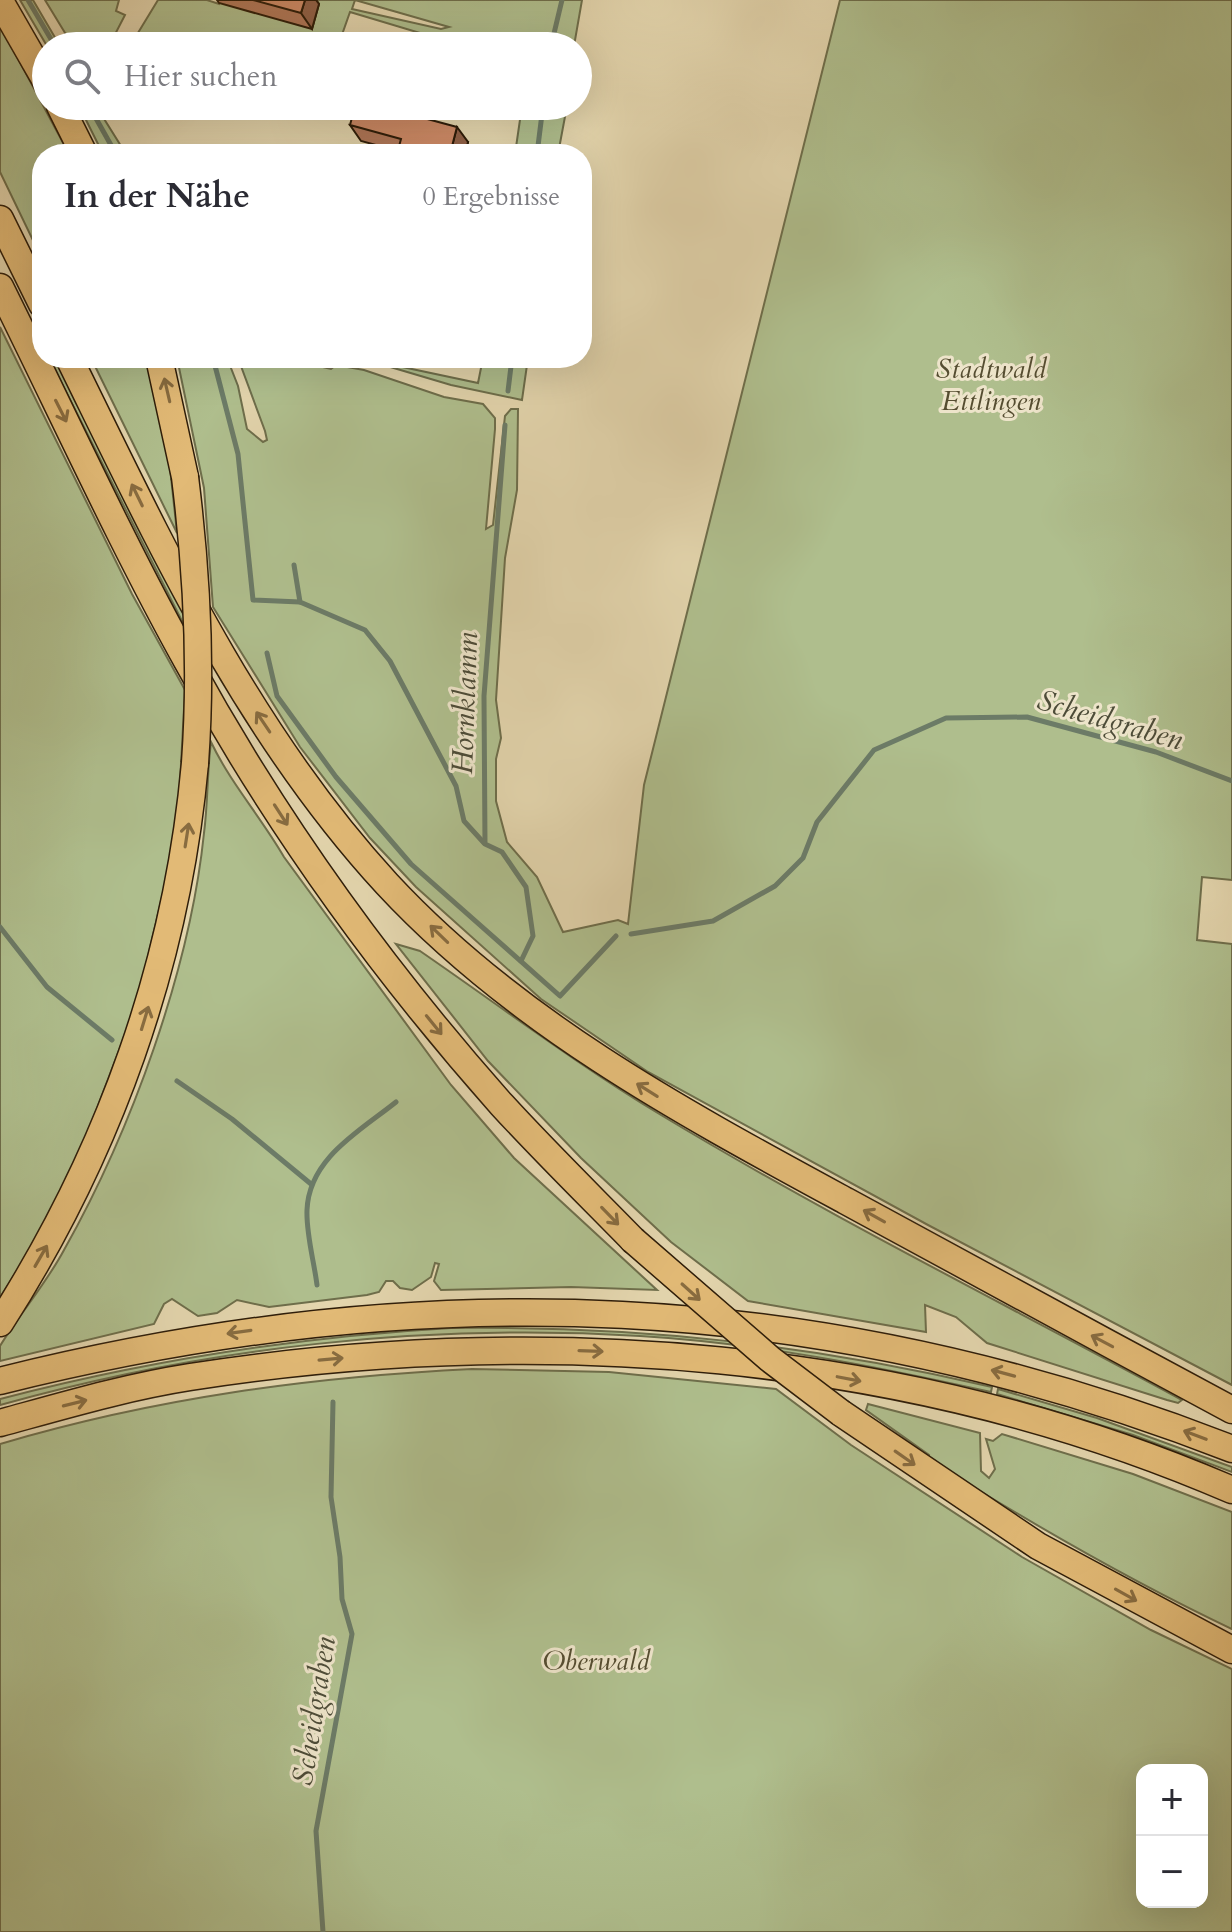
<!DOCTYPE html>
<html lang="de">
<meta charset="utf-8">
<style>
:root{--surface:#fff;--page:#f2f2f3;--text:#2b2b33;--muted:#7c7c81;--line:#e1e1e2}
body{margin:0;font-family:Cardo,serif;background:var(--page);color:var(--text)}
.controls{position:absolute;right:24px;bottom:24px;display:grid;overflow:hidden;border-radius:16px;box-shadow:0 8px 32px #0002}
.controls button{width:72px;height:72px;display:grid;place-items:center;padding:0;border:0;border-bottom:2px solid var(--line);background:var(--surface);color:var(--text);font:40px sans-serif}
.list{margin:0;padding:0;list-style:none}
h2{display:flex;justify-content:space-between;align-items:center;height:104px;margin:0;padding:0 32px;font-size:34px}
h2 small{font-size:26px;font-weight:400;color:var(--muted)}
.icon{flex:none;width:44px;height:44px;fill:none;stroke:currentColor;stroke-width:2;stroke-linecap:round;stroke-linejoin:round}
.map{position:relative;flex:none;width:1232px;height:1932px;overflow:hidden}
.search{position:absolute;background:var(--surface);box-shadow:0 8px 32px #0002;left:32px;top:32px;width:560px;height:88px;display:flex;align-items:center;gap:20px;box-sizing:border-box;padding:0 28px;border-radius:44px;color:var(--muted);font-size:30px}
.panel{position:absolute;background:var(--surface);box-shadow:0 8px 32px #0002;left:32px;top:144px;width:560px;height:224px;border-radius:32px}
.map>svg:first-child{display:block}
.green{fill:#afbe8d;stroke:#6e6e4b;stroke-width:2;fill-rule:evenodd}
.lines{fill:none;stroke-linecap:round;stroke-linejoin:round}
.stream{stroke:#6c7b67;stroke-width:5}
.motorway-casing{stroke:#2e1d09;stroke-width:29}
.motorway{stroke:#e2ba76;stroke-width:26}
.motorway-bridge-casing{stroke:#2e1d09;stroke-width:29;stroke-linecap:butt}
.motorway-bridge{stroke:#e2ba76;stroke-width:26}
.wall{fill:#b07758;stroke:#2e1d09;stroke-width:2}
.shaded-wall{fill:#906147;stroke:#2e1d09;stroke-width:2}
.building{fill:#cd8a66;stroke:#2e1d09;stroke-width:2}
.oneway{stroke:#886c40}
.labels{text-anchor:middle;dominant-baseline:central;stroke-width:6;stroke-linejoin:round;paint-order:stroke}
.park-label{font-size:28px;font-style:italic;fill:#554d31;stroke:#ede4ca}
.water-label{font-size:30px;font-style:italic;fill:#4d4c38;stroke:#ede4ca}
</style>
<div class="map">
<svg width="1232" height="1932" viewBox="0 0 1232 1932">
<rect width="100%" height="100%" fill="#e3d5ad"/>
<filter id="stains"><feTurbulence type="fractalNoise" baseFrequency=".0025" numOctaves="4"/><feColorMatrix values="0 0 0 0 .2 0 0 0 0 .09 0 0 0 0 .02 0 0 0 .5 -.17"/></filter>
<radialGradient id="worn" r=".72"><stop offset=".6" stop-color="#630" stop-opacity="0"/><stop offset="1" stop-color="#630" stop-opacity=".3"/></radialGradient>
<g class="green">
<polygon points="20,0 33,0 60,46 47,46"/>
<polygon points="45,0 119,0 116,11 125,15 109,46 73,46"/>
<path d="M 158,0 L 207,0 L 219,4 L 220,0 L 582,0 L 574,46 L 450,42 L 350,12 L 338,46 L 130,46 ZM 355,0 L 449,27 L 441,29 L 352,9 Z"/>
<polygon points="840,0 1232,0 1232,880 1202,877 1197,940 1232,944 1232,1385 928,1225 648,1072 541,999 416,887 370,838 300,747 213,607 204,488 177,358 227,358 238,386 247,429 263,442 267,440 265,431 238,358 284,358 331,369 336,365 364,370 444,397 483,404 495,418 495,429 486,529 493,525 505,416 511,409 518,409 517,490 505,558 496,700 501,738 496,759 496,801 507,842 537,877 563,932 618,920 628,924 644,785"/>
<polygon points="0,25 69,154 42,154 42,259 0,172"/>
<polygon points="79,106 96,106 126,154 103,154"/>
<polygon points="522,106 567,106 558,154 515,154"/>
<polygon points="0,327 132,594 185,690 179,801 166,880 137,1003 83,1145 33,1245 0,1298"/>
<polygon points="49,358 56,358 184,613 184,625"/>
<polygon points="91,358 146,358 170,468 177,533"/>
<polygon points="360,358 478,383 483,358 528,358 522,400 451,385"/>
<path d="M 211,742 C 231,784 261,817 284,857 L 451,1085 L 514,1158 L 657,1290 L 571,1287 L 441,1290 L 434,1281 L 439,1264 L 435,1263 L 431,1277 L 412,1290 L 400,1288 L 393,1281 L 386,1281 L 379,1292 L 367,1295 L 269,1307 L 237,1300 L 217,1313 L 198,1316 L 172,1299 L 164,1304 L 154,1324 L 0,1361 L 0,1346 C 20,1313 46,1284 64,1250 C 131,1131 190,970 204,833 C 208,803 207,773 211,742 Z"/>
<path d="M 396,944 L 420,951 C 500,1006 578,1065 661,1115 C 830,1217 1009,1306 1182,1400 L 1178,1403 L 1167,1400 L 987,1343 L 956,1317 L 925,1305 L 926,1332 L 748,1301 L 671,1242 L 581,1158 L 488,1061 Z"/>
<path d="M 451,1328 C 640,1326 808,1344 992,1387 L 991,1392 C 875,1366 758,1343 640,1336 C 425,1323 207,1347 0,1405 L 0,1399 C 149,1360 297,1337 451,1328 Z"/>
<path d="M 472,1369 L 609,1372 L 776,1389 L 851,1445 L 1022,1557 L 1151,1630 L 1232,1669 L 1232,1932 L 0,1932 L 0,1444 C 155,1398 311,1377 472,1369 ZM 1202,1770 L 1202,1902 L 1142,1902 L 1142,1770 Z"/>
<polygon points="998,1389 1097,1418 1232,1467 1232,1472 1133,1435 997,1394"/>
<path d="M 868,1404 L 980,1433 L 981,1471 L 989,1478 L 995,1469 L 986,1439 L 993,1441 L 1002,1434 L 1133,1474 L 1232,1512 L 1232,1629 C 1126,1579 1027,1521 928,1459 L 929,1455 L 866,1410 Z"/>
</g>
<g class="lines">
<g class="stream">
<polyline points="28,0 55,46"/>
<polyline points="551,46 562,0"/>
<polyline points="89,106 116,154"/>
<polyline points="537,154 543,106"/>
<polyline points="213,358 238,454 253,600 300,602"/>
<polyline points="508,391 512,358"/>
<polyline points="505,425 484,696 485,844 502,852 526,887 533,936 521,961"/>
<polyline points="294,565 300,602 365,630 390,661 456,786 464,821 484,843"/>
<polyline points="267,653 277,696 336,777 411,864 560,996 616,936"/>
<polyline points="0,927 47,987 112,1040"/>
<polyline points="631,934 713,921 775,886 803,858 817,822 874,750 946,718 1027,717 1156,752 1232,781"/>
<polyline points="177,1081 232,1119 311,1184"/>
<path d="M 317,1285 C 314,1261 306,1234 307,1210 C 309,1158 360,1131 396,1102"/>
<polyline points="323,1932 316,1831 352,1634 342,1599 340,1557 331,1497 333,1402"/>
</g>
<defs>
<g id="motorway">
<polyline points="0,1 46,81"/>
<polyline points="60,106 84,154"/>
<polyline points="0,219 42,304"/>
<path d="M 0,287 C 62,412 120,540 187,661 C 274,820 382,970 502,1105 C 544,1151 589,1195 633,1240"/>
<path d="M 69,358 C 160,543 246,731 387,884 C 516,1023 682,1112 846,1201 C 975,1271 1103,1341 1232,1410"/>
<polyline points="159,358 185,477"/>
<path d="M 0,1323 C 109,1153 177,964 195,763"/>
<path d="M 0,1381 C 426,1274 822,1289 1232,1449"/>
<polyline points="841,1413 1038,1546 1232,1650"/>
<path d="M 0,1423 C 62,1406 126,1387 190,1377 C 539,1323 906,1349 1232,1490"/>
</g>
</defs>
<use href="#motorway" class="motorway-casing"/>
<use href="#motorway" class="motorway"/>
<defs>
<g id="motorway-bridge">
<path d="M 185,477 C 197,573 202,667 195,763"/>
<polyline points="633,1240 770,1359 841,1413"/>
</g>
</defs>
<use href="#motorway-bridge" class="motorway-bridge-casing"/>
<use href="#motorway-bridge" class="motorway-bridge"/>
</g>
<g class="wall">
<polygon points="217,0 316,0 319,4 312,29 219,3"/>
<polygon points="350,125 468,142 465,154 397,154 398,151 361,141"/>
</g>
<g class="shaded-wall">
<polygon points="305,0 316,0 319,4 312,29 301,13"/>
<polygon points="457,127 468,142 465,154 450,154"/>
</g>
<g class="building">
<polygon points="253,0 305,0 301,13"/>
<polygon points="355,106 379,106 457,127 450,154 397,154 401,139 350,125"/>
</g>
<defs><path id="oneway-shaft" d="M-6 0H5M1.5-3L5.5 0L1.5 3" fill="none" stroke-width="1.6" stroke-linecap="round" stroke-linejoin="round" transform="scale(2)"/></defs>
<g class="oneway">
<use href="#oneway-shaft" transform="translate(167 390) rotate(-103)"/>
<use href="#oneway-shaft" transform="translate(61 411) rotate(63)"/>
<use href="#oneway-shaft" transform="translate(137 495) rotate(-116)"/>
<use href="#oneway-shaft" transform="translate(263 722) rotate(-124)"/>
<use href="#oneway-shaft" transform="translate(281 815) rotate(57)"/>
<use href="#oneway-shaft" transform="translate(187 835) rotate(-81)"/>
<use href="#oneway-shaft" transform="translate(439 934) rotate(-136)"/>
<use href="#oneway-shaft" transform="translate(145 1018) rotate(-73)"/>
<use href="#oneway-shaft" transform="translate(434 1025) rotate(51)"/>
<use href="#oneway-shaft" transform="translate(647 1090) rotate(-148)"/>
<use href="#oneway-shaft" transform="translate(610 1216) rotate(46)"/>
<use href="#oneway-shaft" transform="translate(874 1216) rotate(-151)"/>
<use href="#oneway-shaft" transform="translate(41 1256) rotate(-60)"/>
<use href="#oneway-shaft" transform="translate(691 1292) rotate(42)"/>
<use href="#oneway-shaft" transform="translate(239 1332) rotate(172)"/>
<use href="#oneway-shaft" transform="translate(1102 1341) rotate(-152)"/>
<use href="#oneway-shaft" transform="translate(591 1351) rotate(2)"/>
<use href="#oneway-shaft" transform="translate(331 1359) rotate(-5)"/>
<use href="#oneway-shaft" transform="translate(1003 1373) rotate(-165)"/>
<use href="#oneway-shaft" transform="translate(849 1379) rotate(11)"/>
<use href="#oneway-shaft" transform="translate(75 1403) rotate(-14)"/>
<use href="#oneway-shaft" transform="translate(1195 1435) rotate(-159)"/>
<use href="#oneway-shaft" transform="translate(905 1458) rotate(35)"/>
<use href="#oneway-shaft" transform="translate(1126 1595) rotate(29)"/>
</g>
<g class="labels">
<g class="park-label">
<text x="991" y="369">Stadtwald<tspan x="991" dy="32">Ettlingen</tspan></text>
<text x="596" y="1661">Oberwald</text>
</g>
<g class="water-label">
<text transform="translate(465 703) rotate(-88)">Hornklamm</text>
<text transform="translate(1110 720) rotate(16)">Scheidgraben</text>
<text transform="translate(314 1711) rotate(-81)">Scheidgraben</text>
</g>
</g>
<rect width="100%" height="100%" filter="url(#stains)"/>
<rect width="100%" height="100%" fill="url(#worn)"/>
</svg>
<div class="controls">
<button>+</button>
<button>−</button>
</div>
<div class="search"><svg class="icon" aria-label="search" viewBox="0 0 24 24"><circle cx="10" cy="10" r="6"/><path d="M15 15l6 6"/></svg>Hier suchen</div>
<section class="panel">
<h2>In der Nähe<small>0 Ergebnisse</small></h2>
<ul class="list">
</ul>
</section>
</div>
